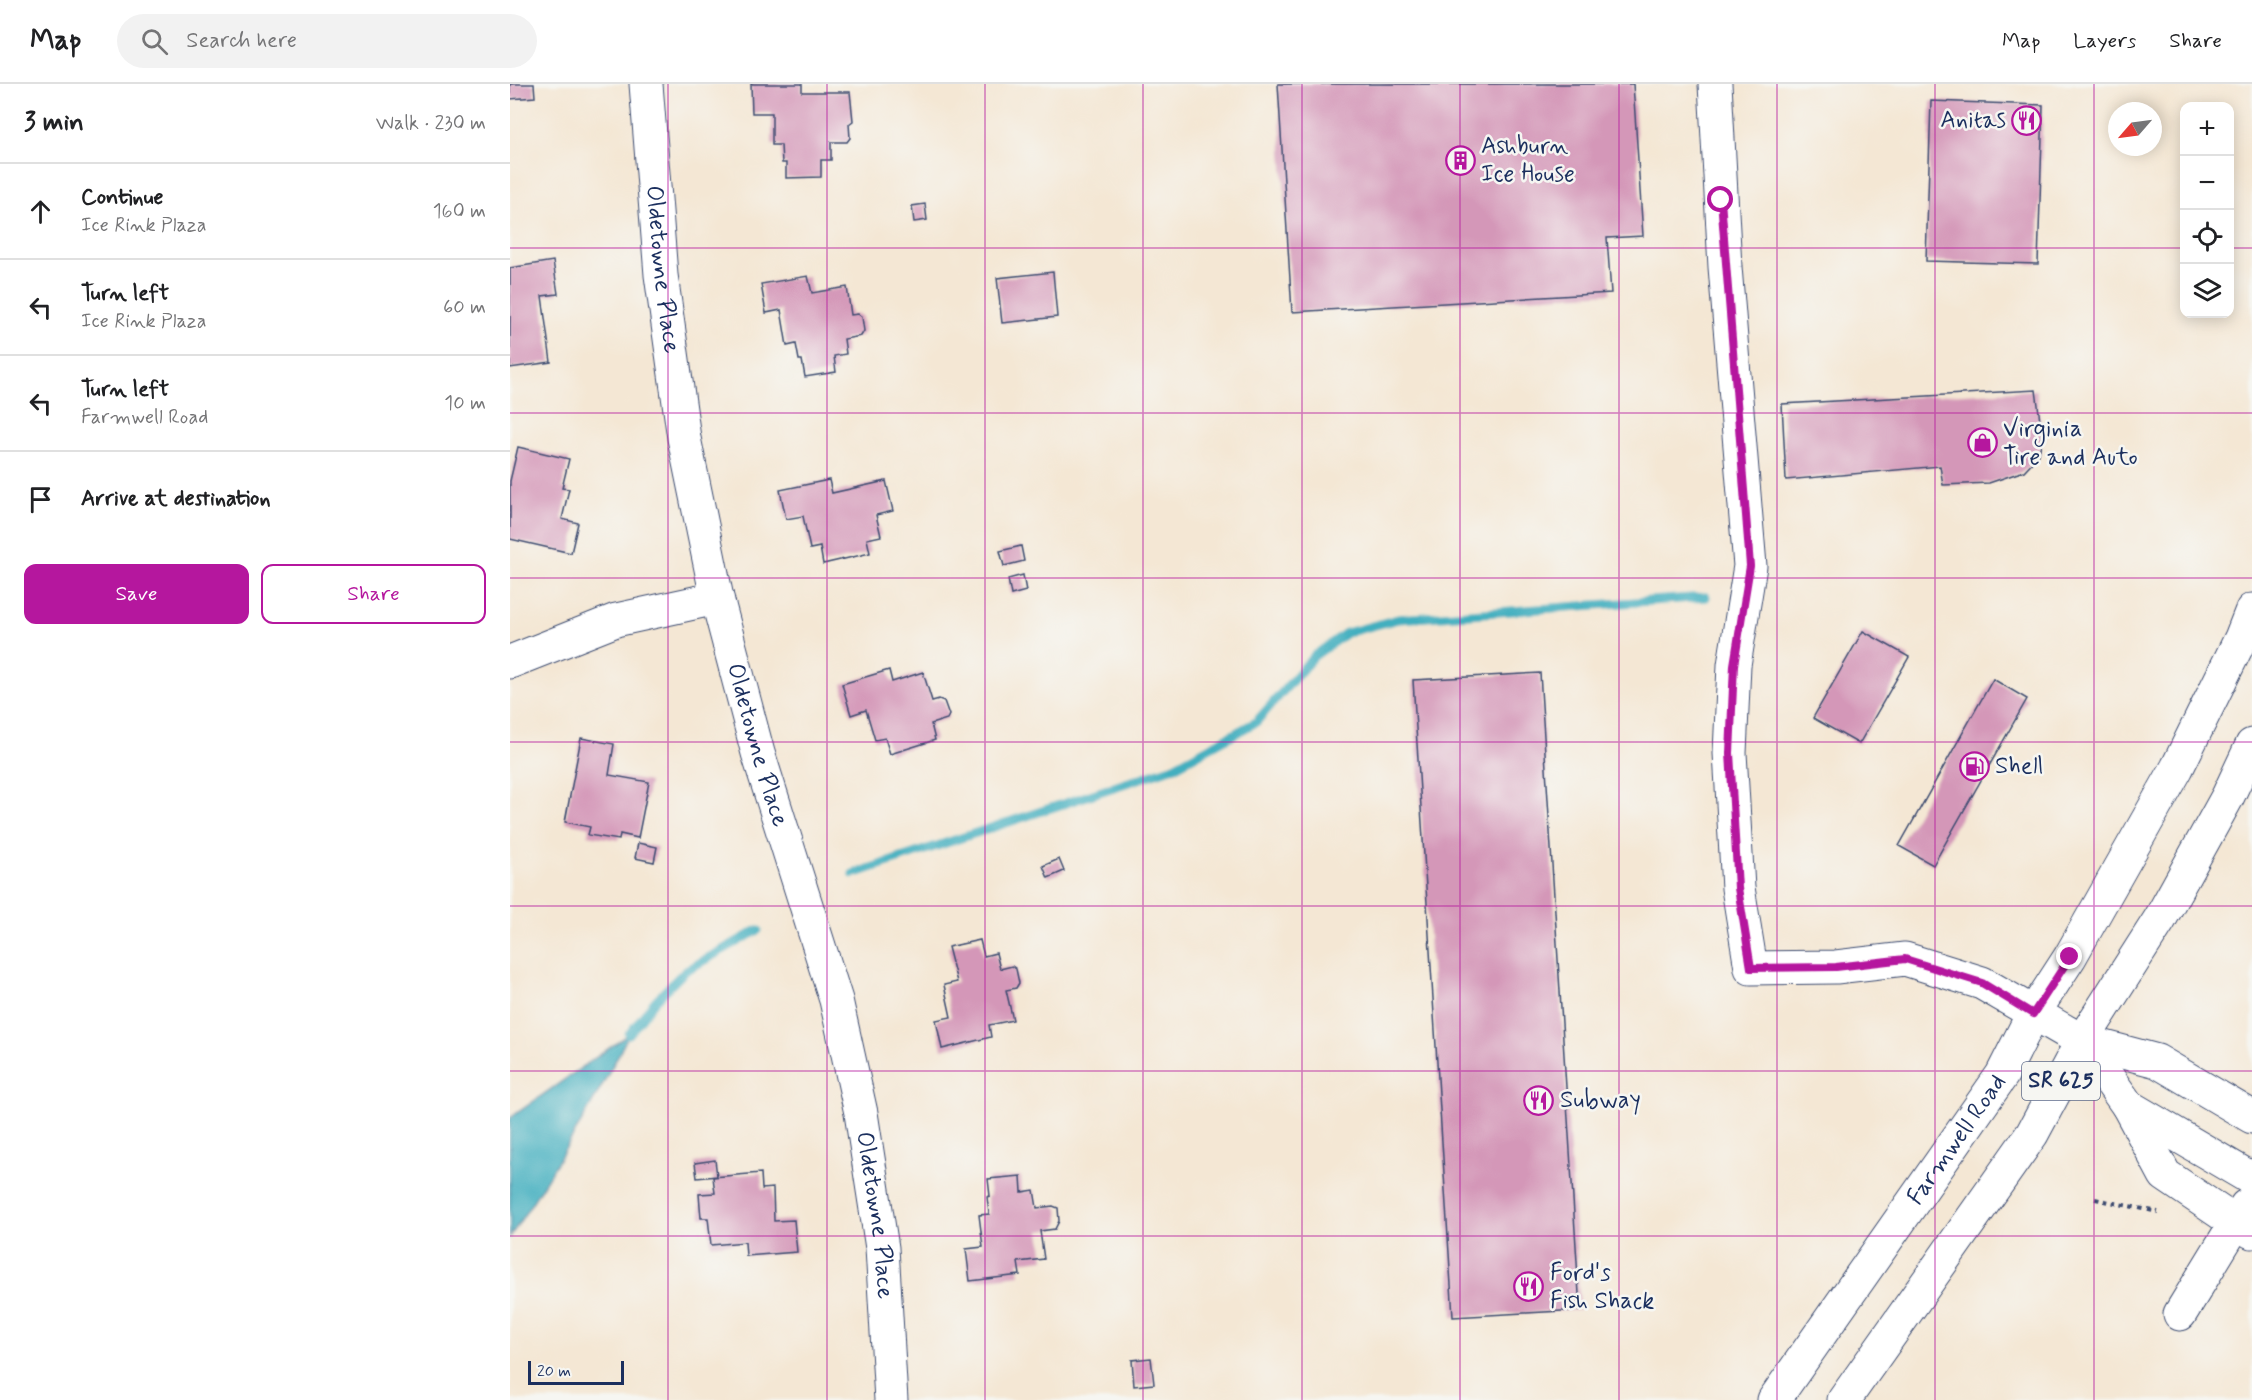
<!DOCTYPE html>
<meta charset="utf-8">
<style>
:root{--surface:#fff;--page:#f2f2f2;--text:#202124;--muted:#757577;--line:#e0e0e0;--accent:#b5179e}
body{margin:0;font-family:Mynerve,sans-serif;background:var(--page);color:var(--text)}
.controls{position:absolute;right:18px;top:18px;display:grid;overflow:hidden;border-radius:12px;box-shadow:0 3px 15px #0003}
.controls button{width:54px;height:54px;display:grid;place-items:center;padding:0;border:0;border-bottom:2px solid var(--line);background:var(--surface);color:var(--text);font:30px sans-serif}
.compass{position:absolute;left:1598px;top:18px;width:54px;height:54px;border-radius:50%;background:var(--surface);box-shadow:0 3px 15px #0003;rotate:242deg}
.scale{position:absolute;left:18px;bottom:15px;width:96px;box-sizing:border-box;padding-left:6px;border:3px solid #1b2f5e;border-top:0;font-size:16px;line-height:21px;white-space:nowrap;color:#1b2f5e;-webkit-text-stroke:4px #f6f6f2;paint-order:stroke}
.stop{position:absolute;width:18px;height:18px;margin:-14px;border:4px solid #b5179e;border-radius:50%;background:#fff}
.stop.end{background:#b5179e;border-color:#fff;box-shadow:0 2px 6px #0008}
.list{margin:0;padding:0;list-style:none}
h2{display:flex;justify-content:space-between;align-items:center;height:78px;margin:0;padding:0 24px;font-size:26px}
h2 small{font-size:20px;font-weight:400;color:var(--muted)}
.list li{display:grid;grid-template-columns:39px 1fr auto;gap:18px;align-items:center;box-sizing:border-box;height:96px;padding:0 24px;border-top:2px solid var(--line)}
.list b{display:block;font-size:22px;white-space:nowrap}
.list p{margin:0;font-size:20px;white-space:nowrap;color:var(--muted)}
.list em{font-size:20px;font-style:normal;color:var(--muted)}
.actions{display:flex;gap:12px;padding:18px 24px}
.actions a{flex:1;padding:14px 0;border:2px solid var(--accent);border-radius:12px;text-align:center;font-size:21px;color:var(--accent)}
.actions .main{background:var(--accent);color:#fff}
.icon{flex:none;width:33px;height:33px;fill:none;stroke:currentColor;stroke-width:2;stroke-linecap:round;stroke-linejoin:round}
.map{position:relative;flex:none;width:1742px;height:1316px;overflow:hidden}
header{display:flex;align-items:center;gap:36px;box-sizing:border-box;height:84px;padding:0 30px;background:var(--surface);border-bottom:2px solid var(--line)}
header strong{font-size:28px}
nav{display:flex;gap:33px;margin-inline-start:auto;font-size:21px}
.search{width:420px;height:54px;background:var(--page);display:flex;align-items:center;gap:15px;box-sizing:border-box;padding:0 21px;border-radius:33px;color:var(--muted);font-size:22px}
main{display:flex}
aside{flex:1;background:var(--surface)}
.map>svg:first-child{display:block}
.water{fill:#42afbf;stroke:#2e6f8e;stroke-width:1.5}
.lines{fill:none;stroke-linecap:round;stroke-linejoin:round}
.stream{stroke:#42afbf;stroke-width:9}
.building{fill:#d497b8}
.minor-casing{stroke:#3c4b70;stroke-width:35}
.major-casing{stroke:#3c4b70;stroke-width:35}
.path{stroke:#3c4b70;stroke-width:4;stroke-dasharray:4.5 4.5;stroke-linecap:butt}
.minor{stroke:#fff;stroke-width:33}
.major{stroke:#fff;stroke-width:33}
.route{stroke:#b5179e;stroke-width:8}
.grid{fill:none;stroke:#b5179e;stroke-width:1.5;stroke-opacity:0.55}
.labels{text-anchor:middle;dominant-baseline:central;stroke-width:5;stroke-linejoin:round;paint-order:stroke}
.shield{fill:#f6f6f2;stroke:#5d6b8a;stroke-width:1.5}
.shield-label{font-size:22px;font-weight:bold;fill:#1b2f5e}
.poi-label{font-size:24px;fill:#1b2f5e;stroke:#f6f6f2;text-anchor:start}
.street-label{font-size:24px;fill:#1b2f5e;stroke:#f6f6f2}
</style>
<header>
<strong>Map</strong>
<div class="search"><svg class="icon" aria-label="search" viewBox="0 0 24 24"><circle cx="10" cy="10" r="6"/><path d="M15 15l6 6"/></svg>Search here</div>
<nav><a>Map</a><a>Layers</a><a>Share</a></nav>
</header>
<main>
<aside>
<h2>3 min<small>Walk · 230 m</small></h2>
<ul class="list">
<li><svg class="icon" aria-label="ahead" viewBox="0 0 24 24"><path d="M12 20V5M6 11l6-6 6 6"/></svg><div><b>Continue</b><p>Ice Rink Plaza</p></div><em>160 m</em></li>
<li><svg class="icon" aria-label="left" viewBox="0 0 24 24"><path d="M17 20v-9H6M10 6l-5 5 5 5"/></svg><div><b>Turn left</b><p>Ice Rink Plaza</p></div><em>60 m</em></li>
<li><svg class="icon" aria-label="left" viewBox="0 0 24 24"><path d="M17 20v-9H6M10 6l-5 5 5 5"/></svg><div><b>Turn left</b><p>Farmwell Road</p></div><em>10 m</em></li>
<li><svg class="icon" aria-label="arrive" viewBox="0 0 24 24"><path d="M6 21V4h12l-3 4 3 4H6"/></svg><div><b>Arrive at destination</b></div></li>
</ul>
<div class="actions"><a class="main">Save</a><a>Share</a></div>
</aside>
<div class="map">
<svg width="1742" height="1316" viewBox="0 0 1742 1316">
<rect width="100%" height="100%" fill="#f6f6f2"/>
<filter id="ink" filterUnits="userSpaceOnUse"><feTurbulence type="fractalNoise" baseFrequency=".0167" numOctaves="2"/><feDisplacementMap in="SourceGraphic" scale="12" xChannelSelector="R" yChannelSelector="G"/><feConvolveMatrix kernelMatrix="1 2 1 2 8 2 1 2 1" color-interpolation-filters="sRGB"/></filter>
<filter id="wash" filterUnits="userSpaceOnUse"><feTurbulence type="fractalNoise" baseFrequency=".008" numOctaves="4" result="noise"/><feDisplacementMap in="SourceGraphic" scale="24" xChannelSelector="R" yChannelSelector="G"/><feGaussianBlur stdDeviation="1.35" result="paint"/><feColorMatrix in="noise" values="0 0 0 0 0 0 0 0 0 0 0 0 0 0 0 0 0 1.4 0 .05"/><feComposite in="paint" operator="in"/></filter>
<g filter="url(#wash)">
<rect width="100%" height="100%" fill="#f4e7d4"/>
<path class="water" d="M 119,950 C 84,1021 43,1087 0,1153 L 0,1034 Z"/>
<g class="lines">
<g class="stream">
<polyline points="343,790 664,683 746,638 804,572 836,549 888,535 1196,513"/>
<polyline points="119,950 145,917 175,887 248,846"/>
</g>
</g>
<g id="blocks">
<g class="building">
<polygon points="0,0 24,0 25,13 0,15"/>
<polygon points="241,0 292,0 292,8 340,8 343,37 339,40 340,54 337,58 321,58 321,76 311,76 311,93 276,94 276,79 272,79 271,61 262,61 262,29 242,29"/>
<polygon points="768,0 1123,0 1133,152 1097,154 1101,209 782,228"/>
<polygon points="1421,17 1533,21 1528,180 1416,177"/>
<polygon points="415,120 417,136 404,138 402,122"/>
<polygon points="43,177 48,210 32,212 41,278 0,284 0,184"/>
<polygon points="543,188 547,233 492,239 487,194"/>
<polygon points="298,192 302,209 337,203 341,231 348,230 352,233 354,247 351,252 334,255 336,270 324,272 326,288 295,293 292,276 289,276 286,260 277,262 271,226 256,229 251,200"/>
<polygon points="1526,306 1532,352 1529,371 1514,387 1479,399 1433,401 1430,382 1276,396 1272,320"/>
<polygon points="8,363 59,375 52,404 59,405 52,435 68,439 61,469 0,455 0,397"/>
<polygon points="319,396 322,409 376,397 383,427 366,431 371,452 357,455 360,469 313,480 310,463 300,465 293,432 276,435 270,406"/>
<polygon points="511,462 514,477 494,482 490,467"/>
<polygon points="513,491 516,507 501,511 498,495"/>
<polygon points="1353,547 1399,573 1349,660 1303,634"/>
<polygon points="379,586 382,598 413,588 422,617 429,615 434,617 439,631 437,635 421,640 425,656 380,670 375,654 365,656 356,626 341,631 332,600"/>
<polygon points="1030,589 1070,1226 943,1233 903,596"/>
<polygon points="1483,595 1517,615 1423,781 1389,762"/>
<polygon points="71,654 104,660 99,691 139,698 128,754 110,750 109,756 78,751 80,743 55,738"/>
<polygon points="128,759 147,763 144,778 125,774"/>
<polygon points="549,775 554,787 538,794 533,782"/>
<polygon points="470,856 474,872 486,869 490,885 502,882 506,885 509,899 506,904 496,906 503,936 479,941 481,953 432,965 426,936 441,933 434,901 447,898 438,863"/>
<polygon points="205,1076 207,1092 187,1094 185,1079"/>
<polygon points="251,1089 252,1105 263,1104 264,1137 284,1136 287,1168 236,1172 235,1158 201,1161 198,1134 191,1134 189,1110 205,1109 203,1093"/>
<polygon points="511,1092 512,1108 524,1106 527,1124 543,1122 548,1124 549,1137 545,1145 530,1147 534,1175 508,1178 510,1191 460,1197 456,1165 473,1163 469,1131 479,1130 477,1113 480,1112 478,1095"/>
<polygon points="641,1274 644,1300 624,1302 622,1276"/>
</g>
</g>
</g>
<g filter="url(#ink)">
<use href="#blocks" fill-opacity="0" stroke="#3c4b70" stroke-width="1.5"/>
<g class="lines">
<defs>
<g id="minor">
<path id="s1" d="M 136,0 L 151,191 L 174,354 L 207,514 L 248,669 L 326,916 L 351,1029 L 372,1164 L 381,1316"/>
<polyline points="1205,0 1215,183 1240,482 1224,581 1220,669 1228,804 1241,884 1326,883 1395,875 1472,899 1572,957 1647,977 1742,1033"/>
<polyline points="0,578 106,536 207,514"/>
<polyline points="1572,957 1618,1022 1742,1095"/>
<polyline points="1618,1022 1655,1091 1726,1139 1742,1148"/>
<polyline points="1670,1230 1736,1122"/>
</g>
<g id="major">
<path id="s2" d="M 1264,1316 L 1492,991 L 1523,930 L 1560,873 L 1667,684 L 1731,554 L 1742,526"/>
<polyline points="1334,1316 1522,1050 1572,957 1650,835 1718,712 1742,661"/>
</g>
</defs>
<use href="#minor" class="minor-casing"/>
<use href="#major" class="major-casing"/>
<polyline class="path" points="1585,1115 1648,1128"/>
<use href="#minor" class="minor"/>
<use href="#major" class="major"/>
</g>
</g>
<g class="lines" filter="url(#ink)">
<polyline class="route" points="1211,116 1240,482 1224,581 1220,669 1228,804 1241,884 1326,883 1395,875 1472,899 1523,930 1560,873"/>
</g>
<path class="grid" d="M 158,0 L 158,1316M 317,0 L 317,1316M 475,0 L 475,1316M 633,0 L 633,1316M 792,0 L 792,1316M 950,0 L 950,1316M 1109,0 L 1109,1316M 1267,0 L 1267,1316M 1425,0 L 1425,1316M 1584,0 L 1584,1316M 0,164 L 1674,164M 1720,164 L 1742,164M 0,329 L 1742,329M 0,494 L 1742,494M 0,658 L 1742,658M 0,822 L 1742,822M 0,987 L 1742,987M 0,1152 L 1742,1152"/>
<defs>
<symbol id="restaurant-ring" viewBox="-11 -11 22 22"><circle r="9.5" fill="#f6f6f2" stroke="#b5179e" stroke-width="1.5"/><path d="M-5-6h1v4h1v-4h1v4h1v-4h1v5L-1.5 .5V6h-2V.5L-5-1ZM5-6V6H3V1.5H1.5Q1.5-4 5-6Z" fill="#b5179e"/></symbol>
<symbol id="building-ring" viewBox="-11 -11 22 22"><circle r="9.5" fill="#f6f6f2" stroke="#b5179e" stroke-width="1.5"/><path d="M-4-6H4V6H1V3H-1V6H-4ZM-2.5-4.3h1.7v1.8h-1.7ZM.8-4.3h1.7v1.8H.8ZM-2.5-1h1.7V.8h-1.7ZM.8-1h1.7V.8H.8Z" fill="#b5179e"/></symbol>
<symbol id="shop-ring" viewBox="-11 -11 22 22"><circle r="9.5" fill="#f6f6f2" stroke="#b5179e" stroke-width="1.5"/><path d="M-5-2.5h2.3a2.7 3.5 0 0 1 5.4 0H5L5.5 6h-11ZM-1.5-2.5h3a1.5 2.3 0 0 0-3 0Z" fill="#b5179e"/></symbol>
<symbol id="fuel-ring" viewBox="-11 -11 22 22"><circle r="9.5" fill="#f6f6f2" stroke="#b5179e" stroke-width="1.5"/><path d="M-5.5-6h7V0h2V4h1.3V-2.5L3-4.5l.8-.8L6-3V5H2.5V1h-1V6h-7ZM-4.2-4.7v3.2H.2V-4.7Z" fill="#b5179e"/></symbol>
</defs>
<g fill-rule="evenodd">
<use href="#restaurant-ring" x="1500" y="20" width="33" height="33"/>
<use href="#building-ring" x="934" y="60" width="33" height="33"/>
<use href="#shop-ring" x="1456" y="342" width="33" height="33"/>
<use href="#fuel-ring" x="1448" y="666" width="33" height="33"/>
<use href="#restaurant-ring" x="1012" y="1000" width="33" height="33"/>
<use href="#restaurant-ring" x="1002" y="1186" width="33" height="33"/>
</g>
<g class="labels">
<rect class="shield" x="1512" y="978" width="78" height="38" rx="4.5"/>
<g class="shield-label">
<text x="1551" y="997">SR 625</text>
</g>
<g class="poi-label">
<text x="1496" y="36" text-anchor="end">Anitas</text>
<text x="971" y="62">Ashburn<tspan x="971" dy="28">Ice House</tspan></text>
<text x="1493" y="345">Virginia<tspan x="1493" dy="28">Tire and Auto</tspan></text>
<text x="1485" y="682">Shell</text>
<text x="1050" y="1016">Subway</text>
<text x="1040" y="1189">Ford's<tspan x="1040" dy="28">Fish Shack</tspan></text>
</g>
<g class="street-label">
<text stroke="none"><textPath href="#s1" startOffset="186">Oldetowne Place</textPath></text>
<text stroke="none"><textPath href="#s1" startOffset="672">Oldetowne Place</textPath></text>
<text stroke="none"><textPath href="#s2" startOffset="318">Farmwell Road</textPath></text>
<text stroke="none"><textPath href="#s1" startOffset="1158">Oldetowne Place</textPath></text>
</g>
</g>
</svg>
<div class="controls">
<button>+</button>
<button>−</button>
<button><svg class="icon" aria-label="locate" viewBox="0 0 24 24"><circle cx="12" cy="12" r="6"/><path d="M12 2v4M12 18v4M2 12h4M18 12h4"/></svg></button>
<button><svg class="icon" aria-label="layers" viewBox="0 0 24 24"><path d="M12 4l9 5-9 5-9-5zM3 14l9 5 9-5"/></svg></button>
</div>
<svg class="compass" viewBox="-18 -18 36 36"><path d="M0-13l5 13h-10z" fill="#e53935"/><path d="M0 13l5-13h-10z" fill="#757577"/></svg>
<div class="scale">20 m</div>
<div class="stop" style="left:1211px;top:116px"></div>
<div class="stop end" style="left:1560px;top:873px"></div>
</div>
</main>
